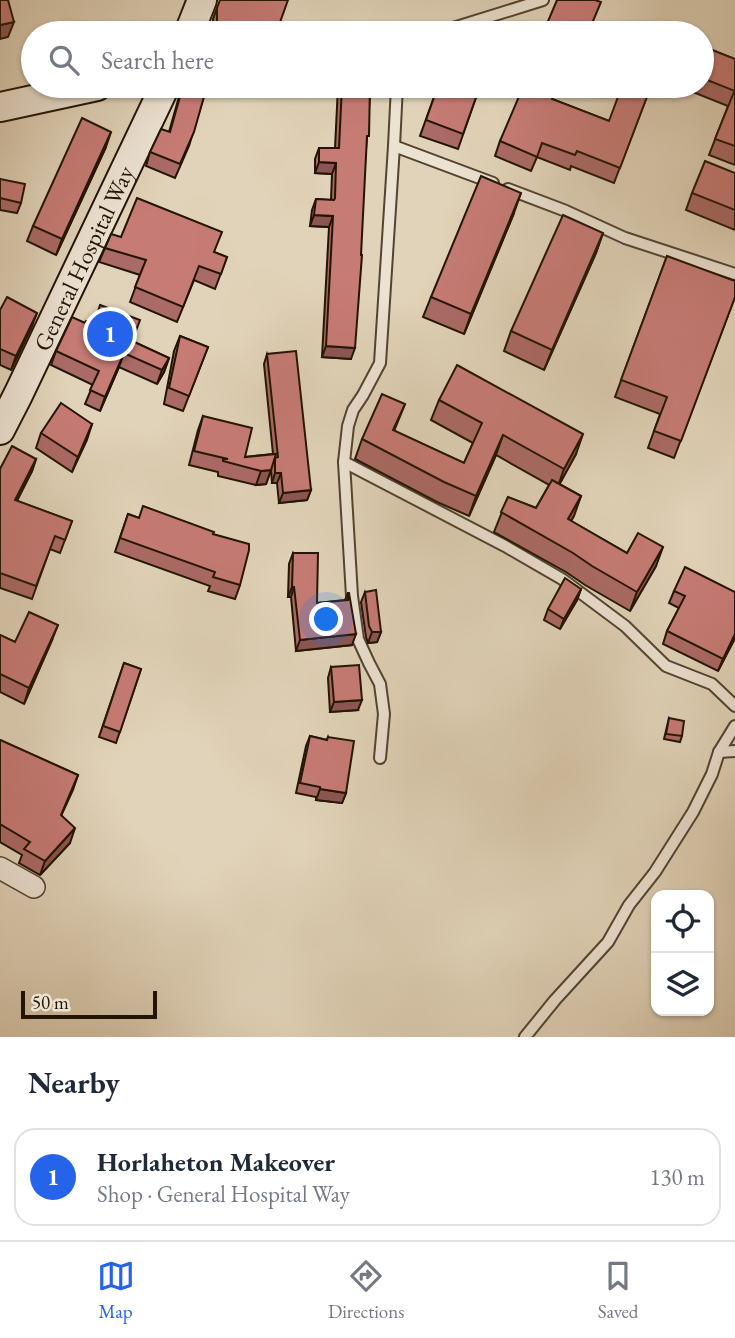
<!DOCTYPE html>
<meta charset="utf-8">
<style>
:root{--surface:#fff;--page:#f6f6f7;--text:#1f2937;--muted:#747a83;--line:#e0e1e3;--accent:#2563eb}
body{margin:0;font-family:"EB Garamond",serif;background:var(--page);color:var(--text)}
.controls{position:absolute;right:21px;bottom:21px;display:grid;overflow:hidden;border-radius:14px;box-shadow:0 2px 5px #0004}
.controls button{width:63px;height:63px;display:grid;place-items:center;padding:0;border:0;border-bottom:2px solid var(--line);background:var(--surface);color:var(--text);font:35px sans-serif}
.scale{position:absolute;left:21px;bottom:18px;width:136px;box-sizing:border-box;padding-left:7px;border:4px solid #231404;border-top:0;font-size:19px;line-height:24px;white-space:nowrap;color:#231404;-webkit-text-stroke:5px #ece2d2;paint-order:stroke}
.you{position:absolute;left:327px;top:620px;width:24px;height:24px;margin:-18px;border:5px solid #fff;border-radius:50%;background:#1a73e8;box-shadow:0 0 0 10px #1a73e833}
.badge{display:grid;place-items:center;width:46px;height:46px;border-radius:50%;background:var(--accent);color:#fff;font-size:23px;font-weight:700}
.pin{position:absolute;translate:-50% -50%;border:4px solid #fff;box-shadow:0 2px 7px #0006}
.list{margin:0;padding:0;list-style:none}
h2{display:flex;justify-content:space-between;align-items:center;height:91px;margin:0;padding:0 28px;font-size:30px}
h2 small{font-size:23px;font-weight:400;color:var(--muted)}
.list li{display:grid;grid-template-columns:46px 1fr auto;gap:21px;align-items:center;box-sizing:border-box;height:98px;margin:0 14px 14px;padding:0 14px;border:2px solid var(--line);border-radius:21px}
.list b{display:block;font-size:26px;white-space:nowrap}
.list p{margin:0;font-size:23px;white-space:nowrap;color:var(--muted)}
.list em{font-size:23px;font-style:normal;color:var(--muted)}
.icon{flex:none;width:38px;height:38px;fill:none;stroke:currentColor;stroke-width:2;stroke-linecap:round;stroke-linejoin:round}
.map{position:relative;flex:none;width:735px;height:1037px;overflow:hidden}
.search{position:absolute;background:var(--surface);box-shadow:0 2px 5px #0004;left:21px;right:21px;top:21px;height:77px;display:flex;align-items:center;gap:18px;box-sizing:border-box;padding:0 24px;border-radius:38px;color:var(--muted);font-size:26px}
.sheet{height:203px;background:var(--surface)}
nav{display:flex;justify-content:space-around;align-items:center;box-sizing:border-box;height:98px;border-top:2px solid var(--line);background:var(--surface);font-size:19px;color:var(--muted)}
nav a{display:grid;justify-items:center;gap:4px}
nav .on{color:var(--accent)}
.map>svg:first-child{display:block}
.lines{fill:none;stroke-linecap:round;stroke-linejoin:round}
.lane-casing{stroke:#524431;stroke-width:14}
.street-casing{stroke:#524431;stroke-width:24}
.secondary-casing{stroke:#231404;stroke-width:32}
.lane{stroke:#ece2d2;stroke-width:10}
.street{stroke:#ece2d2;stroke-width:21}
.secondary{stroke:#ece2d2;stroke-width:28}
.wall{fill:#aa6a65;stroke:#231404;stroke-width:2}
.shaded-wall{fill:#8b5652;stroke:#231404;stroke-width:2}
.building{fill:#c67b75;stroke:#231404;stroke-width:2}
.labels{text-anchor:middle;dominant-baseline:central;stroke-width:5;stroke-linejoin:round;paint-order:stroke}
.street-label{font-size:24px;fill:#231404;stroke:#ece2d2}
</style>
<div class="map">
<svg width="735" height="1037" viewBox="0 0 735 1037">
<rect width="100%" height="100%" fill="#e1d3b9"/>
<filter id="stains"><feTurbulence type="fractalNoise" baseFrequency=".00286" numOctaves="4"/><feColorMatrix values="0 0 0 0 .2 0 0 0 0 .09 0 0 0 0 .02 0 0 0 .5 -.17"/></filter>
<radialGradient id="worn" r=".72"><stop offset=".6" stop-color="#630" stop-opacity="0"/><stop offset="1" stop-color="#630" stop-opacity=".3"/></radialGradient>
<g class="lines">
<defs>
<g id="lane">
<polyline points="437,33 543,0"/>
<polyline points="394,146 493,183"/>
<polyline points="508,189 566,211 625,238 735,274"/>
<polyline points="344,462 505,546 562,579 625,626 666,666 712,684 735,706"/>
<polyline points="719,752 735,751"/>
<polyline points="380,758 384,714 380,684 369,663 358,639 352,596 344,462 348,426 353,410 363,395 380,363 394,146 397,86"/>
<polyline points="525,1037 555,1000 608,942 629,905 655,872 693,812 712,774 719,752 735,726"/>
</g>
<polyline id="street" points="0,868 34,887"/>
<g id="secondary">
<polyline points="189,33 202,0"/>
<polyline points="0,107 97,86"/>
<path id="s1" d="M 0,430 L 18,395 L 165,86"/>
</g>
</defs>
<use href="#lane" class="lane-casing"/>
<use href="#street" class="street-casing"/>
<use href="#secondary" class="secondary-casing"/>
<use href="#lane" class="lane"/>
<use href="#street" class="street"/>
<use href="#secondary" class="secondary"/>
</g>
<g class="wall">
<polygon points="217,8 278,28 296,33 213,33 213,19"/>
<polygon points="702,46 735,59 735,165 709,155 728,106 678,86 702,86"/>
<polygon points="182,86 207,86 189,146 175,178 146,166 150,152 169,132"/>
<polygon points="338,86 373,86 370,94 351,359 322,357 329,227 310,226 312,210 316,199 331,200 332,174 315,173 315,159 319,148 335,148"/>
<polygon points="438,86 480,86 458,149 420,136"/>
<polygon points="532,86 567,86 566,90 557,87 552,99 609,121 651,86 614,183 571,166 570,170 537,157 531,171 495,156 500,141"/>
<polygon points="106,147 56,255 27,241 33,226"/>
<polygon points="735,173 735,230 686,210 692,193"/>
<polygon points="0,179 21,203 17,213 0,210"/>
<polygon points="514,213 464,334 423,317 431,297"/>
<polygon points="603,233 596,253 544,370 504,351 511,331"/>
<polygon points="121,237 214,252 227,257 215,289 194,280 177,322 130,302 140,275 99,262 105,248"/>
<polygon points="667,256 735,297 674,458 648,448 660,414 615,397"/>
<polygon points="0,310 32,326 11,370 0,365"/>
<polygon points="85,323 132,341 169,358 164,372 157,384 119,367 100,411 85,404 93,385 51,365 56,351"/>
<polygon points="180,336 208,347 183,411 164,404 174,351"/>
<polygon points="267,354 311,490 307,500 279,503 277,483 272,483 271,470 266,484 256,485 218,476 218,472 189,465 198,430 203,416 245,457 273,454 264,364"/>
<polygon points="439,400 576,454 559,484 581,496 571,521 627,553 656,566 630,611 585,585 566,572 494,532 508,497 536,508 549,485 496,455 469,516 437,502 355,459 362,439 405,404 394,431 464,463 473,443 431,420"/>
<polygon points="92,424 72,472 36,448 41,433"/>
<polygon points="36,459 32,471 17,501 72,521 60,553 50,549 32,599 0,588 0,469"/>
<polygon points="128,514 139,518 213,534 240,585 235,599 208,591 210,586 115,552"/>
<polygon points="293,553 317,603 345,600 348,593 352,645 296,651 291,597 288,597 289,564"/>
<polygon points="581,589 577,600 560,629 544,620 548,609"/>
<polygon points="674,591 735,592 735,638 718,671 663,644 667,631 679,608 669,603"/>
<polygon points="365,592 381,632 377,642 368,643 366,637 361,602"/>
<polygon points="0,635 15,642 52,640 24,704 0,692"/>
<polygon points="124,663 141,669 116,743 99,737"/>
<polygon points="331,667 358,710 330,712 328,678"/>
<polygon points="669,718 682,736 680,742 664,739"/>
<polygon points="310,736 327,740 328,737 346,793 342,803 316,800 316,797 296,793 306,746"/>
<polygon points="0,740 78,775 61,815 70,843 40,875 19,863 22,855 0,842"/>
</g>
<g class="shaded-wall">
<polygon points="14,22 8,37 0,39 0,25"/>
<polygon points="111,132 106,147 56,255 62,239"/>
<polygon points="319,162 336,163 332,174 315,173"/>
<polygon points="521,193 514,213 464,334 471,314"/>
<polygon points="314,215 333,216 329,227 310,226"/>
<polygon points="603,233 596,253 544,370 552,350"/>
<polygon points="37,313 32,326 11,370 16,356"/>
<polygon points="326,346 355,348 351,359 322,357"/>
<polygon points="124,353 119,367 100,411 105,397"/>
<polygon points="169,358 164,372 157,384 162,370"/>
<polygon points="92,424 87,440 72,472 78,457"/>
<polygon points="583,434 576,454 557,489 564,469"/>
<polygon points="503,435 496,455 469,516 476,496"/>
<polygon points="36,459 32,471 10,513 15,500"/>
<polygon points="271,470 266,484 256,485 261,471"/>
<polygon points="275,473 281,473 277,483 272,483"/>
<polygon points="311,490 307,500 279,503 283,493"/>
<polygon points="581,496 574,516 561,538 568,519"/>
<polygon points="663,547 656,566 630,611 637,592"/>
<polygon points="292,587 294,587 291,597 288,597"/>
<polygon points="581,589 577,600 560,629 564,619"/>
<polygon points="58,625 52,640 24,704 29,688"/>
<polygon points="372,632 381,632 377,642 368,643"/>
<polygon points="356,634 352,645 296,651 300,640"/>
<polygon points="735,634 735,638 718,671 723,659"/>
<polygon points="362,700 358,710 330,712 334,702"/>
<polygon points="78,775 73,790 55,829 61,815"/>
<polygon points="320,789 346,793 342,803 316,800"/>
<polygon points="75,828 70,843 40,875 45,861"/>
</g>
<g class="building">
<polygon points="0,0 8,0 14,22 0,25"/>
<polygon points="220,0 288,0 278,28 293,23 296,33 217,33 217,8"/>
<polygon points="557,0 595,0 601,2 588,33 543,33"/>
<polygon points="702,46 735,59 735,91 702,78"/>
<polygon points="183,86 207,86 194,132 180,164 150,152 161,129 170,132"/>
<polygon points="342,86 370,86 369,136 367,136 361,255 362,255 355,348 326,346 333,216 314,215 316,199 334,200 335,198 336,163 319,162 319,148 339,148"/>
<polygon points="438,86 480,86 463,134 426,120"/>
<polygon points="532,86 557,86 552,99 609,121 622,86 651,86 620,168 577,151 575,155 542,143 537,157 500,141 523,87 530,90"/>
<polygon points="734,92 735,93 735,146 715,139"/>
<polygon points="82,118 111,132 62,239 33,226"/>
<polygon points="705,161 735,173 735,210 692,193"/>
<polygon points="481,176 521,193 471,314 431,297"/>
<polygon points="0,179 25,184 21,203 0,198"/>
<polygon points="137,198 222,232 214,252 227,257 221,274 199,266 183,307 135,287 146,260 105,248 111,234 121,237"/>
<polygon points="563,215 603,233 552,350 511,331"/>
<polygon points="667,256 735,281 735,297 681,441 654,431 667,397 621,380"/>
<polygon points="7,297 37,313 16,356 0,349 0,310"/>
<polygon points="100,305 140,320 132,341 169,358 162,370 124,353 105,397 90,390 99,371 56,351 72,317 85,323 86,321 94,324"/>
<polygon points="180,336 208,347 189,396 169,388"/>
<polygon points="296,351 311,490 283,493 281,473 275,473 275,458 278,457 267,354"/>
<polygon points="457,365 583,434 564,469 503,435 476,496 444,482 362,439 382,394 405,404 393,430 464,463 482,423 439,400"/>
<polygon points="61,403 92,424 78,457 41,433"/>
<polygon points="203,416 252,428 245,457 276,454 271,470 261,471 223,461 223,459 228,459 194,451"/>
<polygon points="12,446 36,459 15,500 72,521 65,540 55,536 36,586 0,573 0,469"/>
<polygon points="552,480 581,496 568,519 627,553 638,533 663,547 637,592 592,566 573,553 501,512 508,497 536,508"/>
<polygon points="143,506 214,532 213,534 249,544 249,550 240,585 213,577 215,572 120,538 128,514 139,518"/>
<polygon points="293,553 318,553 317,603 348,600 348,593 349,593 356,634 300,640 294,587 292,587"/>
<polygon points="685,567 735,592 735,634 723,659 667,631 685,596 674,591"/>
<polygon points="565,578 581,589 564,619 548,609"/>
<polygon points="376,590 381,632 372,632 369,626 365,592"/>
<polygon points="29,612 58,625 29,688 0,674 0,635 15,642"/>
<polygon points="124,663 141,669 120,732 103,726"/>
<polygon points="359,665 362,700 334,702 331,667"/>
<polygon points="669,718 684,721 682,736 666,734"/>
<polygon points="310,736 327,740 328,737 354,741 346,793 320,789 320,787 300,783"/>
<polygon points="0,740 78,775 61,815 75,828 45,861 24,849 30,842 0,824"/>
</g>
<g class="labels">
<g class="street-label">
<text stroke="none"><textPath href="#s1" startOffset="191">General Hospital Way</textPath></text>
</g>
</g>
<rect width="100%" height="100%" filter="url(#stains)"/>
<rect width="100%" height="100%" fill="url(#worn)"/>
</svg>
<div class="controls">
<button><svg class="icon" aria-label="locate" viewBox="0 0 24 24"><circle cx="12" cy="12" r="6"/><path d="M12 2v4M12 18v4M2 12h4M18 12h4"/></svg></button>
<button><svg class="icon" aria-label="layers" viewBox="0 0 24 24"><path d="M12 4l9 5-9 5-9-5zM3 14l9 5 9-5"/></svg></button>
</div>
<div class="scale">50 m</div>
<div class="you"></div>
<div class="pin badge" style="left:110px;top:334px">1</div>
<div class="search"><svg class="icon" aria-label="search" viewBox="0 0 24 24"><circle cx="10" cy="10" r="6"/><path d="M15 15l6 6"/></svg>Search here</div>
</div>
<section class="sheet">
<h2>Nearby<small></small></h2>
<ul class="list">
<li><span class="badge">1</span><div><b>Horlaheton Makeover</b><p>Shop · General Hospital Way</p></div><em>130 m</em></li>
</ul>
</section>
<nav>
<a class="on"><svg class="icon" aria-label="map" viewBox="0 0 24 24"><path d="M3 6l6-2 6 2 6-2v14l-6 2-6-2-6 2zM9 4v14M15 6v14"/></svg>Map</a>
<a><svg class="icon" aria-label="directions" viewBox="0 0 24 24"><path d="M12 3l9 9-9 9-9-9zM9 14v-3h6M13 9l2 2-2 2"/></svg>Directions</a>
<a><svg class="icon" aria-label="saved" viewBox="0 0 24 24"><path d="M7 4h10v16l-5-4-5 4z"/></svg>Saved</a>
</nav>
